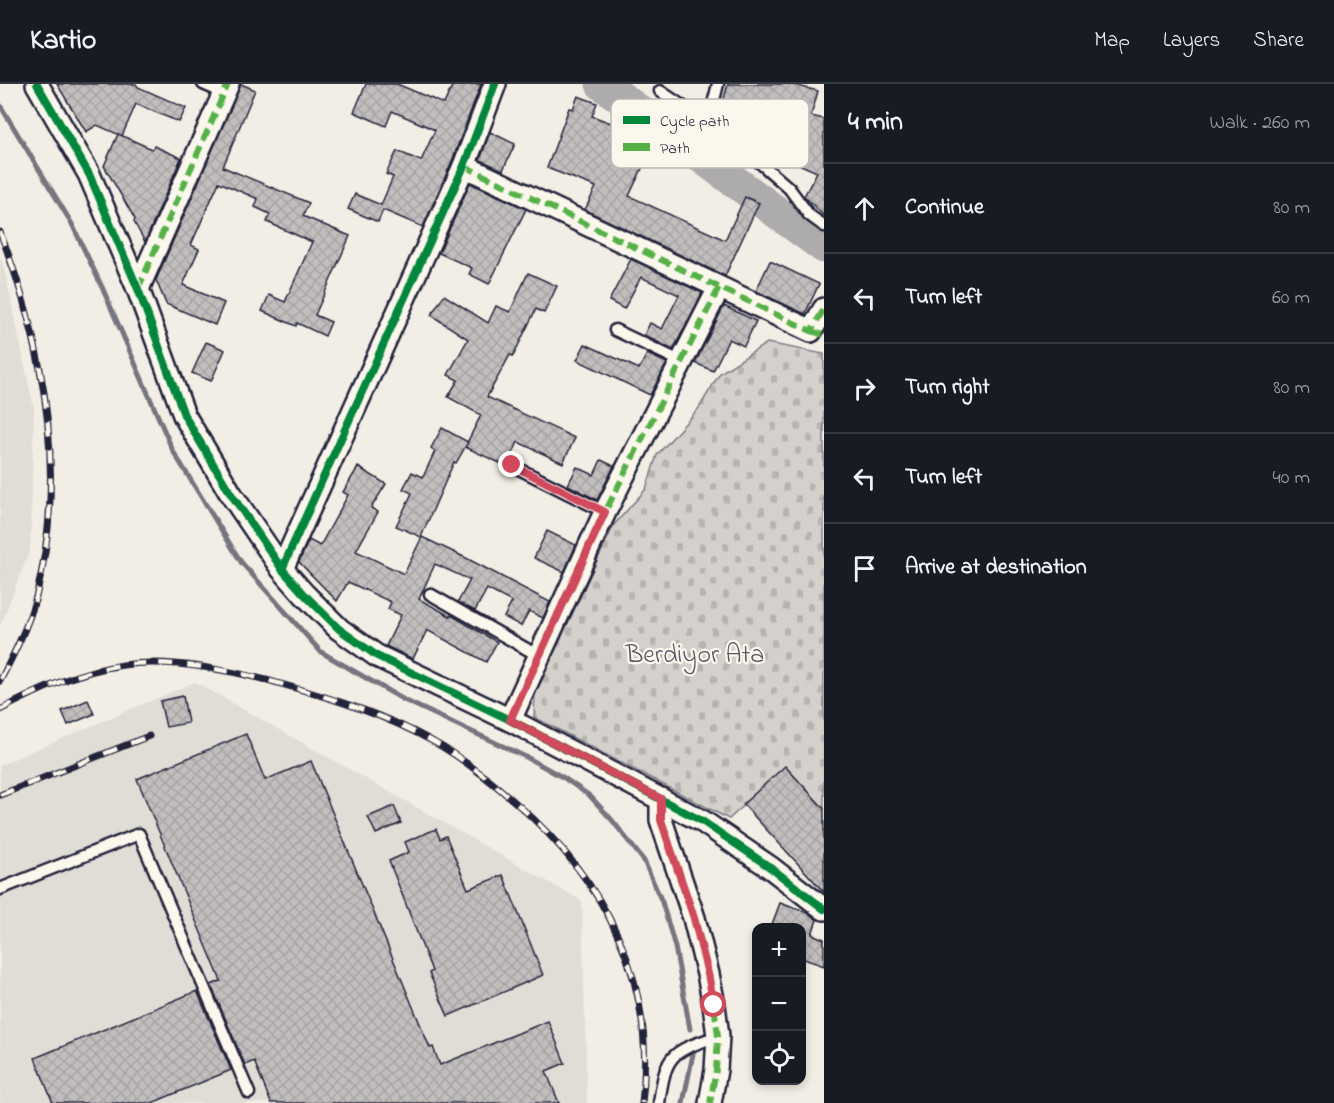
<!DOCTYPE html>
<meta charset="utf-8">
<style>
:root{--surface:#171b24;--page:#242831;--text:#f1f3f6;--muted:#9ea1a6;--line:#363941}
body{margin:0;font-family:"Indie Flower",sans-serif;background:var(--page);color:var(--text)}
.controls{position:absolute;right:18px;bottom:18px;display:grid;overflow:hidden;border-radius:12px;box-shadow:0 3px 9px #0003}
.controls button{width:54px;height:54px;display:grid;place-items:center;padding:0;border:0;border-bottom:2px solid var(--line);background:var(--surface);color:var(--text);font:30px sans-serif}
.stop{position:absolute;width:18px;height:18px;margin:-14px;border:4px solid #d1495b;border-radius:50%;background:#fff}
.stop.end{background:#d1495b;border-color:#fff;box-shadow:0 2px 6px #0008}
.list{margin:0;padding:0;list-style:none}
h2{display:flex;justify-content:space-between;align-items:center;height:78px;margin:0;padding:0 24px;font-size:26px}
h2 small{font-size:20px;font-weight:400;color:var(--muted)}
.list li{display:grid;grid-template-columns:39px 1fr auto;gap:18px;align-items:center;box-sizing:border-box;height:90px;padding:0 24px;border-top:2px solid var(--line)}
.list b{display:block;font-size:22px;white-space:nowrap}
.list em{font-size:20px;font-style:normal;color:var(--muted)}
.icon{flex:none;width:33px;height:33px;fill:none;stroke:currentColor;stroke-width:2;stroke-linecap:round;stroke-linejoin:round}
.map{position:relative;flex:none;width:824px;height:1019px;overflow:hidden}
header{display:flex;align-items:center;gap:36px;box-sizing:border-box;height:84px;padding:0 30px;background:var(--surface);border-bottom:2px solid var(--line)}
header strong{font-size:28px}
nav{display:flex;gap:33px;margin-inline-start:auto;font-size:21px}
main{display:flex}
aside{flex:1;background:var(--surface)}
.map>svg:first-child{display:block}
.built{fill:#e0dcd6}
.cemetery{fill:url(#cemetery-stones);stroke:#7b7a84;stroke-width:1.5}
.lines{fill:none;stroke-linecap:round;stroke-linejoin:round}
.stream{stroke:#76747f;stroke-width:5}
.river{stroke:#aeabad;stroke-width:33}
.building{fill:url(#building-cross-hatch);stroke:#22223b;stroke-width:1.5}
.service-casing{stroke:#22223b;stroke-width:15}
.minor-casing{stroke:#22223b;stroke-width:26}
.service{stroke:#fbf7ec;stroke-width:10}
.minor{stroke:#fbf7ec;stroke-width:21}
.rail-casing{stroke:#22223b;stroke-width:7}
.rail{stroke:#fbf7ec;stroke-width:4.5;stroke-dasharray:14;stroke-linecap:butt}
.quiet{stroke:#55b146;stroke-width:6;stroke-dasharray:12 6;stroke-linecap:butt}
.cycleway-casing{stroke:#fbf7ec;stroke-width:11}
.cycleway{stroke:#00873e;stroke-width:8}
.route{stroke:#d1495b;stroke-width:8}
.labels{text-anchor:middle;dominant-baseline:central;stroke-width:4.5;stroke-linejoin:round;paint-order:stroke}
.park-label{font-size:26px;fill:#575766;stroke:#fbf7ec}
.key{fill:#fbf7ec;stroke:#bab7b7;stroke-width:1.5}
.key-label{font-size:16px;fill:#22223b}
</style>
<header>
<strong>Kartio</strong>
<nav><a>Map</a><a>Layers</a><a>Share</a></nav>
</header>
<main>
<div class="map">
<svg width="824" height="1019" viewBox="0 0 824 1019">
<defs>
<pattern id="cemetery-stones" width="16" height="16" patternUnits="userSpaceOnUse" patternTransform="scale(1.5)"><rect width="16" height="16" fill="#d4d1cc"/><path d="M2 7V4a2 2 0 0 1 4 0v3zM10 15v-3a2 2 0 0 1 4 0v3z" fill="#b6b3b0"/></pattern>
<pattern id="building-cross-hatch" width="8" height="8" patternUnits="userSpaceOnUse" patternTransform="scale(1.5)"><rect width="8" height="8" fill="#c2bebe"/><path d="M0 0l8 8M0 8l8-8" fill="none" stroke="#a6a3a4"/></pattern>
</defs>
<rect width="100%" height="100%" fill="#f2eee5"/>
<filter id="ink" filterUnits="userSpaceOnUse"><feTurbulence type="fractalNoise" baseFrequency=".0167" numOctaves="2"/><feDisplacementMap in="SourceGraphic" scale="12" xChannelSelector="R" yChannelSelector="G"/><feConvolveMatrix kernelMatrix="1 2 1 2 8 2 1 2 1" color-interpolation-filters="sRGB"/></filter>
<g filter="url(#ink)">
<g class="built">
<polygon points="0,172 7,197 34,325 30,466 0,542"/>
<polygon points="195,598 582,817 587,1019 0,1019 0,681"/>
</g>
<polygon class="cemetery" points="767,259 824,270 824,724 786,683 729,735 534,633 535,608 614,441 646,405 657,371 699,324 720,289"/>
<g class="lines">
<g class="stream">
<polyline points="0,21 72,140 102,203 173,367 241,478 321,568 404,616 528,674 564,694 590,712 612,736 644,777 662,818 675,863 690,945"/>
<polyline points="683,1019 694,965"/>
</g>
<polyline class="river" points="602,0 824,163"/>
</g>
<g class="building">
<polygon points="57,0 136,0 138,3 186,24 179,38 136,20 122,52 97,41 86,48"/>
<polygon points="241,0 255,6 223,83 309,119 303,132 350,152 315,231 331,238 325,252 297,239 296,242 262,227 269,211 285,218 312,158 267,138 270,130 255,123 258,115 219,98 191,161 199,165 183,201 224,219 215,241 166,220 156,196"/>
<polygon points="366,0 397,0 444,20 453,0 481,0 452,77 423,143 383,126 378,138 348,125 355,110 381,121 393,93 386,90 397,67 421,77 435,46 392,27 386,42 354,28"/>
<polygon points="728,0 790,0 818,7 811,32 824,35 824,132 804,112 817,88 769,67 776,51 718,37"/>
<polygon points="578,12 597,19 592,32 625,44 627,39 657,53 629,112 725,156 745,113 759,119 725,192 585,126 596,103 547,84 569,24 573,25"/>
<polygon points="490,48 515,60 503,86 480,76"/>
<polygon points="118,50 152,65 154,62 181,74 145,158 134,138 135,135 104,82"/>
<polygon points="470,99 526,125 489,200 469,190 472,184 439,169"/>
<polygon points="631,175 702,209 673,266 644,251 650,239 662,245 679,211 641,193 624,225 609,217"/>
<polygon points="770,177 819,200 805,230 756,207"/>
<polygon points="528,189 557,202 544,229 536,225 513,272 510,271 487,313 575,354 563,379 518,358 511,374 506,375 504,381 465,363 481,331 448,313 458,296 448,291 468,255 431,231 444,211 488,239 496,222 510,228"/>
<polygon points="724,222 756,237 744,262 729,255 713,287 695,279"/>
<polygon points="206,258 225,266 211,297 192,289"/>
<polygon points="585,260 639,285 647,270 667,279 650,311 577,276"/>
<polygon points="442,344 468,358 456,379 454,378 421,453 396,442 412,409 403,405 412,388 423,393 435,367 431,364"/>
<polygon points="601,376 614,382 597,416 568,401 577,383 594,391"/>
<polygon points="358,383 386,400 371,424 378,428 356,467 404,490 422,453 466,474 550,518 543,534 529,527 521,542 504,533 512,518 487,505 475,527 458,518 470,496 435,480 419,515 450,532 451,531 497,558 486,578 427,546 413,575 386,562 401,531 388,525 391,518 348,498 337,517 299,478 309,456 320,462 348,411 343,408"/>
<polygon points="547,447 576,461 564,488 534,474"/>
<polygon points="183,612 188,639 166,643 160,617"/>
<polygon points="88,616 94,630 68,641 62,627"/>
<polygon points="246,650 265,696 311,677 430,964 433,963 440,981 548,937 565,979 546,987 559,1019 271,1019 254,977 245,981 211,901 221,897 137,695"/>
<polygon points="785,682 824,725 824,808 743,720"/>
<polygon points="394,722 401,739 376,750 368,733"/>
<polygon points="436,745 440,755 446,752 468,805 503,791 543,891 448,932 429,889 432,887 389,777 409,768 405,758"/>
<polygon points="780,819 808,829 817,836 812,850 824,855 824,882 801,874 801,843 771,843"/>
<polygon points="197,907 231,986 152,1019 53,1019 35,974"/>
</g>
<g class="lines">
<defs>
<g id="service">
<polyline points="203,0 224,9"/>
<polyline points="660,7 736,58 789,104 809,131 824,142"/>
<polyline points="708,40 718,0"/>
<polyline points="615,246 682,278"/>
<polyline points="511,381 605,428"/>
<polyline points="430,510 539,572"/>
<polyline points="0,805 139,750 249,1009"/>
<path d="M 659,1019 C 666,969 671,968 718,952"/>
</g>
<g id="minor">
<polyline points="37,0 89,90 138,205 184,331 231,410 282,485 304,510 339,545 377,572 510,636 702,737 771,784 824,825"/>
<polyline points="464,82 811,247 824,225"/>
<polyline points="138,205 228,0"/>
<polyline points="282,485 464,82 495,0"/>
<polyline points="510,636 605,428 719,204"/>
<polyline points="661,715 661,736 694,834 708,890 714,921 718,952 716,986 710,1019"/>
</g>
</defs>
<use href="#service" class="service-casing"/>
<use href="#minor" class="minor-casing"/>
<use href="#service" class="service"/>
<use href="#minor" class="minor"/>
<defs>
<g id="rail">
<path d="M 0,148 C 45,264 67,390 36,513 C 28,542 14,570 0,597"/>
<path d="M 0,626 C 38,606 79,587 123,581 C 172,574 241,588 288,602 C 338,616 387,632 432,657 C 463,674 490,696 516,719 C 606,797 657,898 642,1019"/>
<polyline points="0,711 149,652"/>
</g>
</defs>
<use href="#rail" class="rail-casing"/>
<use href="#rail" class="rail"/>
<g class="quiet">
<polyline points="464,82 811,247 824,225"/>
<polyline points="138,205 228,0"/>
<polyline points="811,247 824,251"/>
<polyline points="510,636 605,428 719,204"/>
<polyline points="661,715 661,736 694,834 708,890 714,921 718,952 716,986 710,1019"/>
</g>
<defs>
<g id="cycleway">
<polyline points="37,0 89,90 138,205 184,331 231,410 282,485 304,510 339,545 377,572 510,636 702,737 771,784 824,825"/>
<polyline points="282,485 464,82 495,0"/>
</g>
</defs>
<use href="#cycleway" class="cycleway-casing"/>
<use href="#cycleway" class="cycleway"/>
</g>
</g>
<g class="lines" filter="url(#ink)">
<polyline class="route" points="512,381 605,428 510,636 661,715 661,736 694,834 708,890 714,921"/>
</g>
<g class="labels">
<g class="park-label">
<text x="695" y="572">Berdiyor Ata</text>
</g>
</g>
<rect x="611" y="15" width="198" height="69" rx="9" class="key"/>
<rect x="623" y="32" width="27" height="8" fill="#00873e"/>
<rect x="623" y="59" width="27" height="8" fill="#55b146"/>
<g class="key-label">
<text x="660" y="42">Cycle path</text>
<text x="660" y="69">Path</text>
</g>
</svg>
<div class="controls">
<button>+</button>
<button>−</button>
<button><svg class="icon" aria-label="locate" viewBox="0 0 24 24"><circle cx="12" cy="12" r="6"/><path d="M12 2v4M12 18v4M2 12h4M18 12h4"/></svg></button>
</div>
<div class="stop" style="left:714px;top:921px"></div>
<div class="stop end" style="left:512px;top:381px"></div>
</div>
<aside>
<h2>4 min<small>Walk · 260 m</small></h2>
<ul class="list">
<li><svg class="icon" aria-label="ahead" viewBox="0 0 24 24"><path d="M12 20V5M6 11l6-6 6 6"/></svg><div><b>Continue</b></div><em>80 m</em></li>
<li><svg class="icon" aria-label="left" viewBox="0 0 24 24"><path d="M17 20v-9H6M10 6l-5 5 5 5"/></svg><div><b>Turn left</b></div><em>60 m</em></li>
<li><svg class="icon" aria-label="right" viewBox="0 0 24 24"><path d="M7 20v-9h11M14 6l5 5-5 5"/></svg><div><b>Turn right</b></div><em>80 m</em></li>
<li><svg class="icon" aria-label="left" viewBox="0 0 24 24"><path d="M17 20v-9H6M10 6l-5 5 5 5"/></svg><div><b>Turn left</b></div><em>40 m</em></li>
<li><svg class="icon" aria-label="arrive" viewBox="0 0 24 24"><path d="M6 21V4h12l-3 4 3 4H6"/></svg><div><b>Arrive at destination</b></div></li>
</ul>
</aside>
</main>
